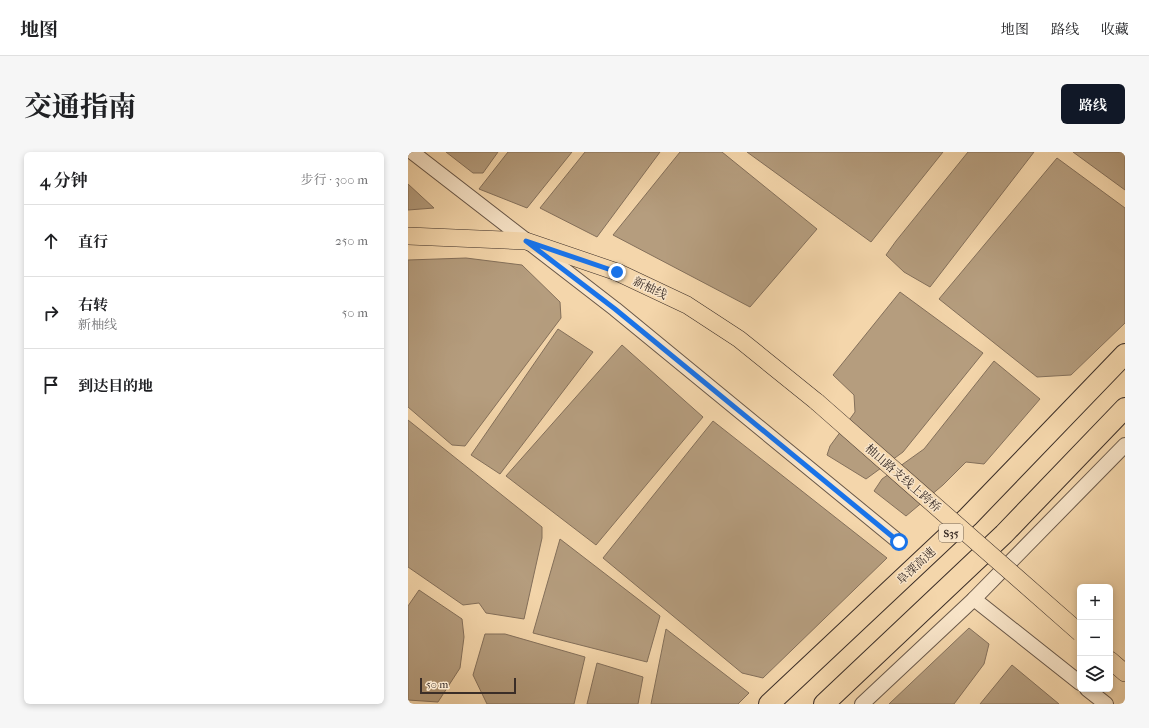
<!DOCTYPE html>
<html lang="zh">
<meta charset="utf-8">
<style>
:root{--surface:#fff;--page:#f6f6f6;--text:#202124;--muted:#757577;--line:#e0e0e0;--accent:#111827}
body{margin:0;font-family:"IM FELL French Canon","Noto Serif SC",serif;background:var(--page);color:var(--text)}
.controls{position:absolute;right:12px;bottom:12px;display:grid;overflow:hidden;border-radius:6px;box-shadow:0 2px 6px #0003}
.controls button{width:36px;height:36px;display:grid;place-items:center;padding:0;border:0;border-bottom:1px solid var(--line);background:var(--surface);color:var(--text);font:20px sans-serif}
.scale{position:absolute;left:12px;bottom:10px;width:96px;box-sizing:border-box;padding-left:4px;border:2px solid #3a2d27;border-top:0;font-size:11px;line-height:14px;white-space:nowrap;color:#3a2d27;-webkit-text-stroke:3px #f8e4c8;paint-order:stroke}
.stop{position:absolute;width:12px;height:12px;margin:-9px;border:3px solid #1a73e8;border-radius:50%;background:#fff}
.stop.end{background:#1a73e8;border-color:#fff;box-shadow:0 1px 4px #0008}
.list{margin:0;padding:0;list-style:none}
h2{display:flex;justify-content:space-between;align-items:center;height:52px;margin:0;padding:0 16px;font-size:17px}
h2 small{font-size:13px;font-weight:400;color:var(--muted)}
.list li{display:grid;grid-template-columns:26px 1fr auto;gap:12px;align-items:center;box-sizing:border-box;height:72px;padding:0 16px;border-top:1px solid var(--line)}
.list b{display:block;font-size:15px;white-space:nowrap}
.list p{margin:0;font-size:13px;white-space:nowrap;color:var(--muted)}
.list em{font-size:13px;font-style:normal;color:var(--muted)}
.icon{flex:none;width:22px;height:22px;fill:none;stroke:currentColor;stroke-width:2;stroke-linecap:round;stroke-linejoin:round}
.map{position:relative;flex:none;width:717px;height:552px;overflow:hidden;border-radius:6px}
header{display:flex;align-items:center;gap:24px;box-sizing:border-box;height:56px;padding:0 20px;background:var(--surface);border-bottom:1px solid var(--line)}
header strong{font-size:19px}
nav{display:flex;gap:22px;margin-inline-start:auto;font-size:14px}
.intro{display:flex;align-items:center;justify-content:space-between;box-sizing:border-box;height:96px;padding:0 24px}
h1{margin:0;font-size:28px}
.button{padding:10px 18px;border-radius:6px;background:var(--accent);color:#fff;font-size:14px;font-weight:700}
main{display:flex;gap:24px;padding:0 24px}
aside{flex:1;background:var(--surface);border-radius:6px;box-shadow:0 2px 6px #0003}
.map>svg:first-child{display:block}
.water{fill:#b59d7e;stroke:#84705b}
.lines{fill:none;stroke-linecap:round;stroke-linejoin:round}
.minor-casing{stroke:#685748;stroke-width:16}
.major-casing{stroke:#3a2d27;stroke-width:18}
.highway-casing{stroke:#3a2d27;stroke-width:22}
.minor{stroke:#f8e4c8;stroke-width:14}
.major{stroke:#f4d6ab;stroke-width:17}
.highway{stroke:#f4d6ab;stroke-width:20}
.major-bridge-casing{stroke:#3a2d27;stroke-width:18;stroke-linecap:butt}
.major-bridge{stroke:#f4d6ab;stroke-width:17}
.route{stroke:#1a73e8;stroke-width:5}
.labels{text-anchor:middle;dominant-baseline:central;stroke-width:3;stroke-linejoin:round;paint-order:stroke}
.shield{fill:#f8e4c8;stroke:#736457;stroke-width:1}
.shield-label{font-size:11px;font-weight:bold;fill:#3a2d27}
.street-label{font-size:12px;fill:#3a2d27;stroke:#f8e4c8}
</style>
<header>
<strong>地图</strong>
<nav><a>地图</a><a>路线</a><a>收藏</a></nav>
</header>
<div class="intro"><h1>交通指南</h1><a class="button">路线</a></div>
<main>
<aside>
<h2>4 分钟<small>步行 · 300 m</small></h2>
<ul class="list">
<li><svg class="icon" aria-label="ahead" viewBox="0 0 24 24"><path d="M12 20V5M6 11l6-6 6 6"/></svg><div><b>直行</b></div><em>250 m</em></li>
<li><svg class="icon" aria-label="right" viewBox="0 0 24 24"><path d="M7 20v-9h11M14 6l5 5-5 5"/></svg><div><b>右转</b><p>新柚线</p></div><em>50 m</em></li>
<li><svg class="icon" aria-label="arrive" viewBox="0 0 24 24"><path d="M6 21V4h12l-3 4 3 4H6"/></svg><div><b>到达目的地</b></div></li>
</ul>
</aside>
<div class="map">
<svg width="717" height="552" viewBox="0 0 717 552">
<rect width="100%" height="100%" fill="#f4d6ab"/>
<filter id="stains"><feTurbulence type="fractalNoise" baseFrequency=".005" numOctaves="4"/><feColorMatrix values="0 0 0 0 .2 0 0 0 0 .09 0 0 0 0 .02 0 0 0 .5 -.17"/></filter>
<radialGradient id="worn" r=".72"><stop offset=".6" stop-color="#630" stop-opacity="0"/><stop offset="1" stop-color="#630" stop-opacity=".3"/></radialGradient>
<g class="water">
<polygon points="38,0 90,0 75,21 65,21"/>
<polygon points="100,0 164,0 119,56 71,37"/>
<polygon points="177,0 252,0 189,85 132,56"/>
<polygon points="272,0 314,0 409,77 342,155 205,83"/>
<polygon points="339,0 535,0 463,90"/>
<polygon points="560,0 626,0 522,135 496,120 478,103 488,89"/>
<polygon points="665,0 717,0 717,38"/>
<polygon points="649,6 717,56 717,171 663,223 629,225 531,147"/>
<polygon points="0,32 26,56 0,58"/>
<polygon points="58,106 114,113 152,150 153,166 57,294 44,293 0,255 0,108"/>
<polygon points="492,140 575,201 495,300 458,327 419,303 422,294 447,260 446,243 425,223"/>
<polygon points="150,177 185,200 92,322 63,303"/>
<polygon points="214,193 295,265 188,393 98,324"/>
<polygon points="586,209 632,247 576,312 558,310 535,333 498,364 466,339 474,327 516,297"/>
<polygon points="0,268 134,375 134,386 116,467 78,461 71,451 55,453 0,415"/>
<polygon points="305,269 479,406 355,526 334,521 195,406"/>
<polygon points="152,387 252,464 239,510 125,481"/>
<polygon points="11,438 54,467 56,485 52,516 30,550 0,548 0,454"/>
<polygon points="561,476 581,492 576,512 546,552 481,552"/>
<polygon points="258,477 341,541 330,552 243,552"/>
<polygon points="77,482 97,482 177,505 166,552 79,552 65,523"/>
<polygon points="189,511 235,525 230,552 179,552"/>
<polygon points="604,513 651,552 572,552"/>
</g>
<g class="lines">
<defs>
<g id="minor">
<polyline points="4,0 207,157 491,390"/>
<polyline points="566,447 672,531"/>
<polyline points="679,537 698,552"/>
<polyline points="454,552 566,447 717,293"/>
</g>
<g id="major">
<polyline points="0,84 118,89 209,120 279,153 331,187 409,250"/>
<polyline points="702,508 717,521"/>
</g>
<g id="highway">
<polyline points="361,552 560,365 717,202"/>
<polyline points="416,552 596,382 717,256"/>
</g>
</defs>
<use href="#minor" class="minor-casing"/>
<use href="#major" class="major-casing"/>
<use href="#highway" class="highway-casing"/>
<use href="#minor" class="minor"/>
<use href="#major" class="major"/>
<use href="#highway" class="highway"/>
<defs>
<polyline id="major-bridge" points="409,250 672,481"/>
</defs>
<use href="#major-bridge" class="major-bridge-casing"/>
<use href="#major-bridge" class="major-bridge"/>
</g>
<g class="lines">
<polyline class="route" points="209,120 118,89 207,157 491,390"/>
</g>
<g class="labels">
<rect class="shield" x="531" y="372" width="24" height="18" rx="3"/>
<g class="shield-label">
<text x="543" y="381">S35</text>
</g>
<g class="street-label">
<text transform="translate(242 136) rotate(25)">新柚线</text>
<text transform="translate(495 326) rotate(41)">柚山路支线上跨桥</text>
<text transform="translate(508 414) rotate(-43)">阜溧高速</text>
</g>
</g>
<rect width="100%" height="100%" filter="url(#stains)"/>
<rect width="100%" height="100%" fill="url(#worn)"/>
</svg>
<div class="controls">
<button>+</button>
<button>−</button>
<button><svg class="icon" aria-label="layers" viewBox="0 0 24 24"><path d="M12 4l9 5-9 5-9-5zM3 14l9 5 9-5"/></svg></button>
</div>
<div class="scale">50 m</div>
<div class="stop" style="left:491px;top:390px"></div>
<div class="stop end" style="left:209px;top:120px"></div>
</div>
</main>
